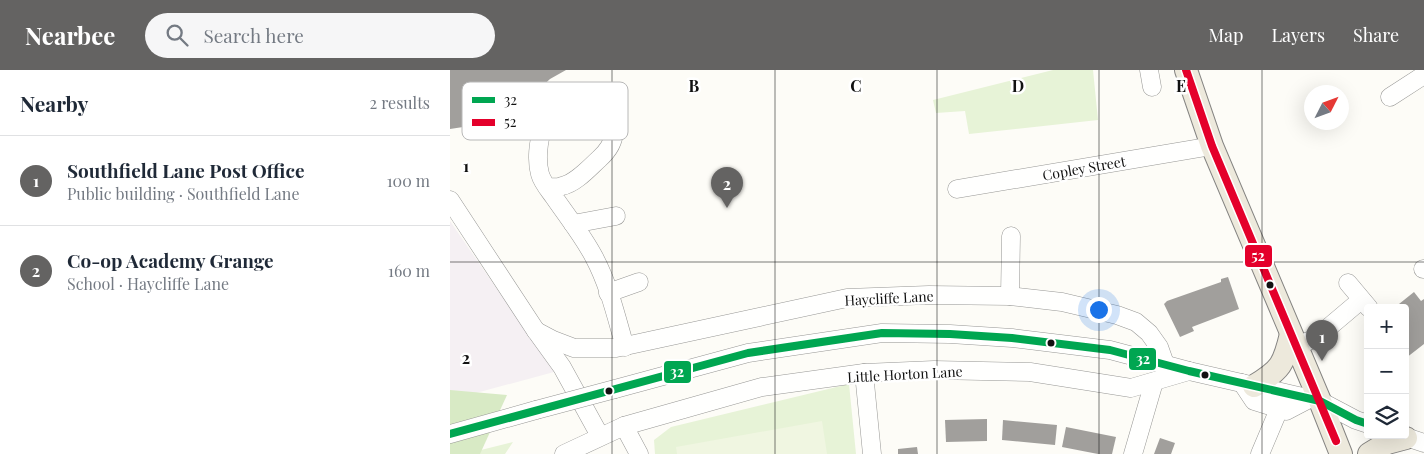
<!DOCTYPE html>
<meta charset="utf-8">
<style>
:root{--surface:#fff;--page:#f6f6f7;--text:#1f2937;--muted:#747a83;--line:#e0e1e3;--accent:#646362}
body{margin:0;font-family:"Playfair Display",serif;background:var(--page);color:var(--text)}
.controls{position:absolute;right:15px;bottom:15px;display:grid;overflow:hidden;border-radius:5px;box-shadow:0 5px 20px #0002}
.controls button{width:45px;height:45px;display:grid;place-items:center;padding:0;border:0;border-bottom:1px solid var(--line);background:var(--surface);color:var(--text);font:25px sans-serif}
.compass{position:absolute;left:854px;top:15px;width:45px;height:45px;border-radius:50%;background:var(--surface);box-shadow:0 5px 20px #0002;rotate:48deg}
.you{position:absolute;left:648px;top:239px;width:18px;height:18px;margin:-12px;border:4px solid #fff;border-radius:50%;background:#1a73e8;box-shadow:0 0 0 8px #1a73e833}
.badge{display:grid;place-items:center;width:32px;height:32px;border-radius:50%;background:var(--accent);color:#fff;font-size:16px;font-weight:700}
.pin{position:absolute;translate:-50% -41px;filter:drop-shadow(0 1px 2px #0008)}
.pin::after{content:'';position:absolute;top:26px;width:18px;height:15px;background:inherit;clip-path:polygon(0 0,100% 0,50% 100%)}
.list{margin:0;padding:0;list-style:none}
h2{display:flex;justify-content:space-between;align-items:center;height:65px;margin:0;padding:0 20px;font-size:21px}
h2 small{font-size:16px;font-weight:400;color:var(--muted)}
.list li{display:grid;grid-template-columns:32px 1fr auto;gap:15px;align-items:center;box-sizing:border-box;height:90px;padding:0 20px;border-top:1px solid var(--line)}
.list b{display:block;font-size:19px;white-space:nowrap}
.list p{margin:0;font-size:16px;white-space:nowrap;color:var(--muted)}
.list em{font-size:16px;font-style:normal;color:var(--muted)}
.icon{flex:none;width:28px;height:28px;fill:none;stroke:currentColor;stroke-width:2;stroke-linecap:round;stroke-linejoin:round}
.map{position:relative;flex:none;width:974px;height:384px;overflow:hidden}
header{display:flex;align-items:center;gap:30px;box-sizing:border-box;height:70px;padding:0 25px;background:var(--accent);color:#fff}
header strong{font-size:24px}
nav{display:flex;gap:28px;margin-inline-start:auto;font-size:18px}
.search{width:350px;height:45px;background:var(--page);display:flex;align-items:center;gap:12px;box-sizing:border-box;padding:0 18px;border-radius:28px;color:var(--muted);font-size:19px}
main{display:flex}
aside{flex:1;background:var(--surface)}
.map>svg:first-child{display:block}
.industrial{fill:#f5f0f3}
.green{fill:#e7f3d7}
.forest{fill:#d8eac5}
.pitch{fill:#f0f6e1}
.building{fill:#a19f9c}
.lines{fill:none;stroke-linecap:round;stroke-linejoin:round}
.minor-casing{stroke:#979795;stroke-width:19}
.major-casing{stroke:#858482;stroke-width:24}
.minor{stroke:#fffffe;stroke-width:18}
.major{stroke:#ede9dc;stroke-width:22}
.minor-bridge-casing{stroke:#979795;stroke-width:19;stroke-linecap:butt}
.minor-bridge{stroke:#fffffe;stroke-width:18}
.bus-1-casing{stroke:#fff;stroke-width:11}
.bus-2-casing{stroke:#fff;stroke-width:11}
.bus-1{stroke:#00a651;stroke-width:8}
.bus-2{stroke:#e4002b;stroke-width:8}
.grid{fill:none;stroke:#111;stroke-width:1;stroke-opacity:0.55}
.bus-dot{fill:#111;stroke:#fff;stroke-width:2}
.labels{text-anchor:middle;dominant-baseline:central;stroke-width:5;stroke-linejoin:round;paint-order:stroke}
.street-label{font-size:14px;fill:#111;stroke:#fff}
.key{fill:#fff;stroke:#b8b8b8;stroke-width:1}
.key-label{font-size:14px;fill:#111}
.grid-label{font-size:16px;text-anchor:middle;font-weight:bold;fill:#111;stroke:#fff;stroke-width:5;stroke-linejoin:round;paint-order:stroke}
.line-badge{stroke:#fff;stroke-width:2}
.badge-label{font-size:14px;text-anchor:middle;font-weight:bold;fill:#fff}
</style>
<header>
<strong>Nearbee</strong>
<div class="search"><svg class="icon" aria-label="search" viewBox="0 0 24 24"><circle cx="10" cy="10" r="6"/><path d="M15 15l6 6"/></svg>Search here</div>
<nav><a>Map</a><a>Layers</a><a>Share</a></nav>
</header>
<main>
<aside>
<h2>Nearby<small>2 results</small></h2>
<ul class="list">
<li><span class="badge">1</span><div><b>Southfield Lane Post Office</b><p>Public building · Southfield Lane</p></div><em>100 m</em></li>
<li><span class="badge">2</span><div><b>Co-op Academy Grange</b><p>School · Haycliffe Lane</p></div><em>160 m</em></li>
</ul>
</aside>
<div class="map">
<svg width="974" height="384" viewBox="0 0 974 384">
<rect width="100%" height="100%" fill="#fdfcf7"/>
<polygon class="industrial" points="0,151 104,302 0,330"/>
<g class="green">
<polygon points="603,0 643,0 648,50 519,64 515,41 486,43 483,30"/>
<polygon points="399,314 406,384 205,384 204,370 221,357"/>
<polygon points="63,372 55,384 15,384"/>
</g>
<polygon class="forest" points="0,320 57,325 30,384 0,384"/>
<polygon class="pitch" points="372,351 377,384 227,384 226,377"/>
<g class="building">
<polygon points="0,0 116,0 100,9 86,22 77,36 71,54 59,50 0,59"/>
<polygon points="778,207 789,239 742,257 744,261 730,267 714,234 717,231 771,212 771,209"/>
<polygon points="964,222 971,231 974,229 974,274 956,288 955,238 944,238"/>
<polygon points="537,349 537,371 496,372 495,350"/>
<polygon points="553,350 607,355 605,375 552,370"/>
<polygon points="616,357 666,367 662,384 648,384 612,377"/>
<polygon points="710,368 725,373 721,384 704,384"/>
<polygon points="467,377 468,384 448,384 448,379"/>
</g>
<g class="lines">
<defs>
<g id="minor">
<polyline points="699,0 702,17"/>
<polyline points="940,27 974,5"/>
<path d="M 97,117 C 102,117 108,118 112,116 C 126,113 139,98 149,89 C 168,72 170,51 148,36 C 142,32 134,27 127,27 C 94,28 83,79 90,104 C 92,112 99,120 104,127 C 117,146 133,166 144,187 C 159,215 166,246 175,277"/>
<polyline points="507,119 762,76"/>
<polyline points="0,130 86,261 112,297 150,366"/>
<polyline points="123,154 166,146"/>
<polyline points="973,199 974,199"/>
<polyline points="898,213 919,238"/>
<polyline points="158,223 189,212"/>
<polyline points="560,226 561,166"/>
<polyline points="86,261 103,270 124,278 166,278 397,228 479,225 560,226 612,232 667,245 686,252 699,263 709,277 715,294"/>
<polyline points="846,276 866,268 911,230"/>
<polyline points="414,303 422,384"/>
<polyline points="792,313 804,331 836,341 859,329"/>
<polyline points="165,319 298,283 432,263 500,264 562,268 660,280 739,301 870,331 906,350 918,354"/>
<polyline points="174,356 189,384"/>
<polyline points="0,364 86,340"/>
<polyline points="950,365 974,373"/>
<polyline points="114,384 174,356 312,317 414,303 484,300 580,302 681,318 739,301"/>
<polyline points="683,384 704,312"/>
<polyline points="810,384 829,339"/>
</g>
<g id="major">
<polyline points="736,0 762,76 870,331 891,384"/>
<path d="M 804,316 C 831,300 834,294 841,264"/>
<polyline points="919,384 937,373 956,368"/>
</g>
</defs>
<use href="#minor" class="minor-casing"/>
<use href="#major" class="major-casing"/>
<use href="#minor" class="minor"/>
<use href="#major" class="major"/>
<defs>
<polyline id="minor-bridge" points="86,340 165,319"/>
</defs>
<use href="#minor-bridge" class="minor-bridge-casing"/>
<use href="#minor-bridge" class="minor-bridge"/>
<defs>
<polyline id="bus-1" points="0,364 298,283 432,263 500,264 562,268 660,280 739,301 870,331 906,350 918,354"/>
<polyline id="bus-2" points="736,0 762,76 886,371"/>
</defs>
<use href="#bus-1" class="bus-1-casing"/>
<use href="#bus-2" class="bus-2-casing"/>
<use href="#bus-1" class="bus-1"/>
<use href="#bus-2" class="bus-2"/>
</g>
<path class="grid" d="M 162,0 L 162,384M 325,0 L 325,384M 487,0 L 487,384M 649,0 L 649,384M 812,0 L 812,384M 0,192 L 974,192"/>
<g class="bus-dot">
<circle cx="820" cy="215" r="4.5"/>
<circle cx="601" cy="273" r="4.5"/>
<circle cx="755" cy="305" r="4.5"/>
<circle cx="159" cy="321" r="4.5"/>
</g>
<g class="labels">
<g class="street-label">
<text transform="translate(634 98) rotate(-10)">Copley Street</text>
<text transform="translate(439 228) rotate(-3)">Haycliffe Lane</text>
<text transform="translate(455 304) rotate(-3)">Little Horton Lane</text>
</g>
</g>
<rect x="12" y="12" width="166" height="58" rx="8" class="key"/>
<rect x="22" y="27" width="23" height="6" fill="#00a651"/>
<rect x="22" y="49" width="23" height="7" fill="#e4002b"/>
<g class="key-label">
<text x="54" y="35">32</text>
<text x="54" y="57">52</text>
</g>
<g class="grid-label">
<text x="244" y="22">B</text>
<text x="406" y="22">C</text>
<text x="568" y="22">D</text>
<text x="731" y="22">E</text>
<text x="16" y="102">1</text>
<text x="16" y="294">2</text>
</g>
<g class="line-badge">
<rect x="794" y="174" width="29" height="24" rx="5" fill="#e4002b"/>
<rect x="678" y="277" width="29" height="24" rx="5" fill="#00a651"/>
<rect x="213" y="290" width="29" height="24" rx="5" fill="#00a651"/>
</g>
<g class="badge-label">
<text x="808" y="191">52</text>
<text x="693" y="294">32</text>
<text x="227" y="307">32</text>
</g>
</svg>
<div class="controls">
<button>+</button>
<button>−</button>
<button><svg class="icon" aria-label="layers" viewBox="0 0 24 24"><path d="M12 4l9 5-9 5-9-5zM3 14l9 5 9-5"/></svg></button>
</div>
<svg class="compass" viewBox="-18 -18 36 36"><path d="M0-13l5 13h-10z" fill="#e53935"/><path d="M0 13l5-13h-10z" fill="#747a83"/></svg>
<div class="you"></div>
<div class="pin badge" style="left:872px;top:291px">1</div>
<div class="pin badge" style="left:277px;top:138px">2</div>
</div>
</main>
